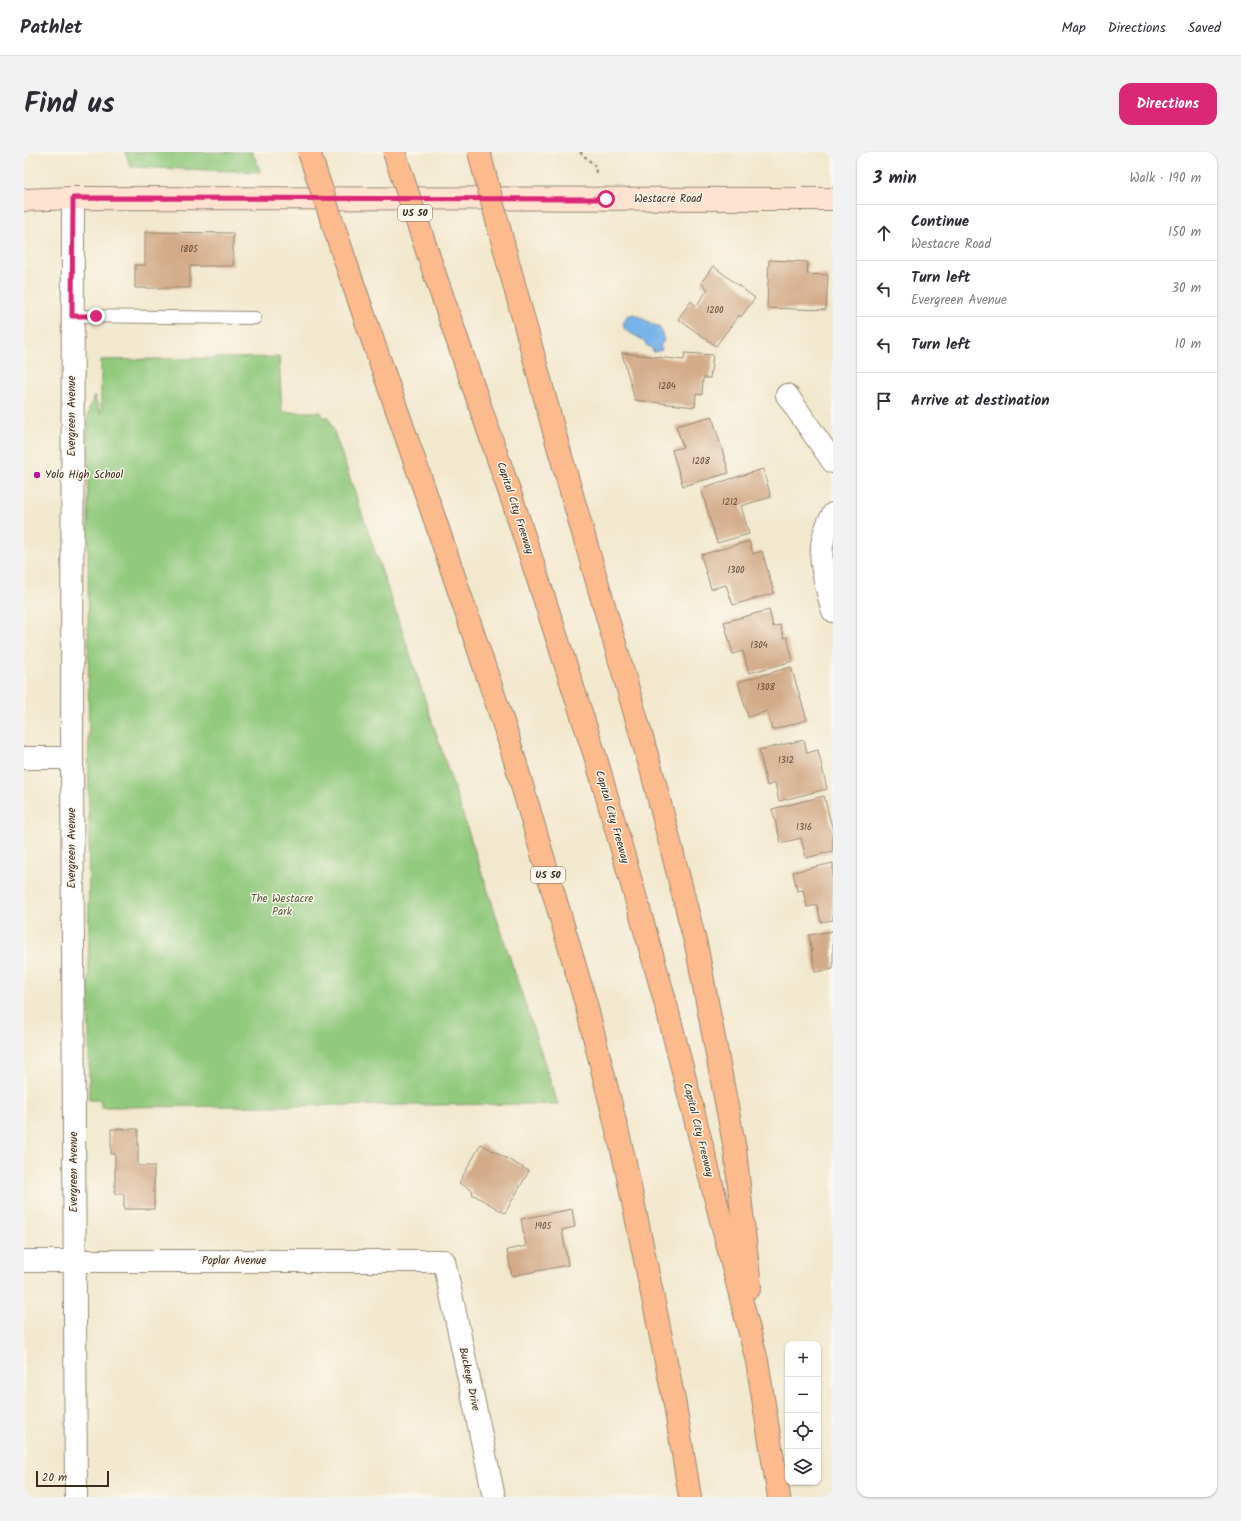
<!DOCTYPE html>
<meta charset="utf-8">
<style>
:root{--surface:#fff;--page:#f2f2f3;--text:#2b2b33;--muted:#7c7c81;--line:#e1e1e2;--accent:#db2777}
body{margin:0;font-family:Kalam,sans-serif;background:var(--page);color:var(--text)}
.controls{position:absolute;right:12px;bottom:12px;display:grid;overflow:hidden;border-radius:8px;box-shadow:0 1px 3px #0004}
.controls button{width:36px;height:36px;display:grid;place-items:center;padding:0;border:0;border-bottom:1px solid var(--line);background:var(--surface);color:var(--text);font:20px sans-serif}
.scale{position:absolute;left:12px;bottom:10px;width:73px;box-sizing:border-box;padding-left:4px;border:2px solid #3b2a1e;border-top:0;font-size:11px;line-height:14px;white-space:nowrap;color:#3b2a1e;-webkit-text-stroke:3px #fbf7ec;paint-order:stroke}
.stop{position:absolute;width:12px;height:12px;margin:-9px;border:3px solid #db2777;border-radius:50%;background:#fff}
.stop.end{background:#db2777;border-color:#fff;box-shadow:0 1px 4px #0008}
.list{margin:0;padding:0;list-style:none}
h2{display:flex;justify-content:space-between;align-items:center;height:52px;margin:0;padding:0 16px;font-size:17px}
h2 small{font-size:13px;font-weight:400;color:var(--muted)}
.list li{display:grid;grid-template-columns:26px 1fr auto;gap:12px;align-items:center;box-sizing:border-box;height:56px;padding:0 16px;border-top:1px solid var(--line)}
.list b{display:block;font-size:15px;white-space:nowrap}
.list p{margin:0;font-size:13px;white-space:nowrap;color:var(--muted)}
.list em{font-size:13px;font-style:normal;color:var(--muted)}
.icon{flex:none;width:22px;height:22px;fill:none;stroke:currentColor;stroke-width:2;stroke-linecap:round;stroke-linejoin:round}
.map{position:relative;flex:none;width:809px;height:1345px;overflow:hidden;border-radius:12px}
header{display:flex;align-items:center;gap:24px;box-sizing:border-box;height:56px;padding:0 20px;background:var(--surface);border-bottom:1px solid var(--line)}
header strong{font-size:19px}
nav{display:flex;gap:22px;margin-inline-start:auto;font-size:14px}
.intro{display:flex;align-items:center;justify-content:space-between;box-sizing:border-box;height:96px;padding:0 24px}
h1{margin:0;font-size:28px}
.button{padding:10px 18px;border-radius:12px;background:var(--accent);color:#fff;font-size:14px;font-weight:700}
main{display:flex;gap:24px;padding:0 24px}
aside{flex:1;background:var(--surface);border-radius:12px;box-shadow:0 1px 3px #0004}
.map>svg:first-child{display:block}
.green{fill:#91c97d;stroke:#667a4e}
.water{fill:#78b3e9;stroke:#5a6e84}
.building{fill:#d3ab89}
.lines{fill:none;stroke-linecap:round;stroke-linejoin:round}
.lane-casing{stroke:#968976;stroke-width:14}
.street-casing{stroke:#968976;stroke-width:24}
.secondary-casing{stroke:#968976;stroke-width:24}
.highway-casing{stroke:#968976;stroke-width:24}
.path{stroke:#968976;stroke-width:2.5;stroke-dasharray:3 3;stroke-linecap:butt}
.lane{stroke:#fff;stroke-width:12}
.street{stroke:#fff;stroke-width:22}
.secondary{stroke:#fee3d1;stroke-width:22}
.highway{stroke:#fcba8d;stroke-width:22}
.highway-bridge-casing{stroke:#968976;stroke-width:24;stroke-linecap:butt}
.highway-bridge{stroke:#fcba8d;stroke-width:22}
.route{stroke:#db2777;stroke-width:5}
.poi-dot{fill:#b5179e;stroke:#fbf7ec;stroke-width:1.5}
.labels{text-anchor:middle;dominant-baseline:central;stroke-width:3;stroke-linejoin:round;paint-order:stroke}
.number-label{font-size:9px;fill:#614a39}
.shield{fill:#fbf7ec;stroke:#75685c;stroke-width:1}
.shield-label{font-size:10px;font-weight:bold;fill:#3b2a1e}
.street-label{font-size:11px;fill:#3b2a1e;stroke:#fbf7ec}
.poi-label{font-size:11px;fill:#3b2a1e;stroke:#fbf7ec;text-anchor:start}
.park-label{font-size:11px;fill:#555a3a;stroke:#fbf7ec}
</style>
<header>
<strong>Pathlet</strong>
<nav><a>Map</a><a>Directions</a><a>Saved</a></nav>
</header>
<div class="intro"><h1>Find us</h1><a class="button">Directions</a></div>
<main>
<div class="map">
<svg width="809" height="1345" viewBox="0 0 809 1345">
<rect width="100%" height="100%" fill="#fbf7ec"/>
<filter id="ink" filterUnits="userSpaceOnUse"><feTurbulence type="fractalNoise" baseFrequency=".025" numOctaves="2"/><feDisplacementMap in="SourceGraphic" scale="8" xChannelSelector="R" yChannelSelector="G"/><feConvolveMatrix kernelMatrix="1 2 1 2 8 2 1 2 1" color-interpolation-filters="sRGB"/></filter>
<filter id="wash" filterUnits="userSpaceOnUse"><feTurbulence type="fractalNoise" baseFrequency=".012" numOctaves="4" result="noise"/><feDisplacementMap in="SourceGraphic" scale="16" xChannelSelector="R" yChannelSelector="G"/><feGaussianBlur stdDeviation="0.9" result="paint"/><feColorMatrix in="noise" values="0 0 0 0 0 0 0 0 0 0 0 0 0 0 0 0 0 1.4 0 .05"/><feComposite in="paint" operator="in"/></filter>
<g filter="url(#wash)">
<rect width="100%" height="100%" fill="#f2e8ce"/>
<g class="green">
<polygon points="101,0 228,0 237,20 107,15"/>
<polygon points="255,205 258,260 297,260 299,265 305,265 386,502 534,952 77,955 77,948 65,948 64,261 70,244 77,263 77,208"/>
</g>
<polygon class="water" points="610,162 636,176 640,188 636,194 638,198 629,200 628,196 622,193 621,189 601,178 599,172 603,164"/>
<g id="blocks">
<g class="building">
<polygon points="121,80 209,81 209,114 166,114 166,136 111,136 111,113 121,113"/>
<polygon points="745,108 784,110 783,122 804,123 802,158 743,156"/>
<polygon points="689,114 731,146 717,165 715,163 692,194 654,167 667,149 672,154 684,137 677,131"/>
<polygon points="598,201 660,208 661,201 689,203 686,226 679,226 678,243 672,242 671,255 611,248"/>
<polygon points="688,264 705,321 659,334 648,298 659,295 652,274"/>
<polygon points="739,317 747,345 717,354 725,382 693,391 677,336"/>
<polygon points="725,389 729,402 738,399 750,441 709,453 702,433 687,437 677,403"/>
<polygon points="745,458 749,475 756,473 760,486 763,485 769,509 725,521 719,499 709,502 700,470"/>
<polygon points="767,515 783,568 748,578 743,559 724,565 714,530"/>
<polygon points="780,588 783,601 794,598 803,637 755,649 751,631 743,634 735,598"/>
<polygon points="800,644 808,675 809,675 809,699 782,706 777,686 757,691 748,657"/>
<polygon points="809,711 809,768 797,770 793,753 783,755 779,738 773,739 769,720"/>
<polygon points="809,779 809,817 791,820 785,783"/>
<polygon points="87,977 114,977 114,1014 130,1014 130,1057 100,1057 100,1042 91,1042 91,1002 87,1002"/>
<polygon points="457,992 505,1019 481,1061 448,1042 449,1039 435,1031"/>
<polygon points="548,1057 551,1075 538,1078 544,1113 488,1124 483,1098 502,1094 497,1067"/>
</g>
</g>
</g>
<g filter="url(#ink)">
<use href="#blocks" fill-opacity="0" stroke="#968976" stroke-width="1"/>
<g class="lines">
<defs>
<polyline id="lane" points="48,164 231,166"/>
<g id="street">
<polyline points="49,46 48,606 52,1345"/>
<polyline points="763,243 809,310"/>
<path d="M 809,362 C 789,395 799,424 809,459"/>
<polyline points="0,606 48,606"/>
<polyline points="0,1109 420,1109 470,1345"/>
</g>
<polyline id="secondary" points="0,48 49,46 809,47"/>
<g id="highway">
<polyline points="484,110 534,294 629,624 673,797 711,997 726,1135"/>
<polyline points="324,117 411,368 483,582 562,852 600,1006 651,1253 666,1345"/>
<polyline points="411,123 490,353 573,610 640,845 733,1209 755,1345"/>
</g>
</defs>
<use href="#lane" class="lane-casing"/>
<use href="#street" class="street-casing"/>
<use href="#secondary" class="secondary-casing"/>
<use href="#highway" class="highway-casing"/>
<polyline class="path" points="556,0 570,13 573,23"/>
<use href="#lane" class="lane"/>
<use href="#street" class="street"/>
<use href="#secondary" class="secondary"/>
<use href="#highway" class="highway"/>
<defs>
<g id="highway-bridge">
<polyline points="285,0 324,117"/>
<polyline points="370,0 411,123"/>
<polyline points="455,0 484,110"/>
</g>
</defs>
<use href="#highway-bridge" class="highway-bridge-casing"/>
<use href="#highway-bridge" class="highway-bridge"/>
</g>
</g>
<g class="lines" filter="url(#ink)">
<polyline class="route" points="72,164 48,164 49,46 582,47"/>
</g>
<circle class="poi-dot" cx="13" cy="323" r="4"/>
<g class="labels">
<g class="number-label">
<text x="165" y="97">1805</text>
<text x="691" y="158">1200</text>
<text x="643" y="234">1204</text>
<text x="677" y="309">1208</text>
<text x="706" y="350">1212</text>
<text x="712" y="418">1300</text>
<text x="735" y="493">1304</text>
<text x="742" y="535">1308</text>
<text x="762" y="608">1312</text>
<text x="780" y="675">1316</text>
<text x="519" y="1074">1905</text>
</g>
<g class="shield">
<rect x="374" y="53" width="34" height="16" rx="3"/>
<rect x="507" y="715" width="34" height="16" rx="3"/>
</g>
<g class="shield-label">
<text x="391" y="61">US 50</text>
<text x="524" y="723">US 50</text>
</g>
<g class="street-label">
<text x="644" y="47">Westacre Road</text>
<text transform="translate(48 264) rotate(-90)">Evergreen Avenue</text>
<text transform="translate(491 356) rotate(72)">Capital City Freeway</text>
<text transform="translate(588 665) rotate(74)">Capital City Freeway</text>
<text transform="translate(48 696) rotate(-90)">Evergreen Avenue</text>
<text transform="translate(674 978) rotate(76)">Capital City Freeway</text>
<text transform="translate(50 1020) rotate(-90)">Evergreen Avenue</text>
<text x="210" y="1109">Poplar Avenue</text>
<text transform="translate(445 1227) rotate(78)">Buckeye Drive</text>
</g>
<g class="poi-label">
<text x="21" y="323">Yolo High School</text>
</g>
<g class="park-label">
<text x="258" y="747">The Westacre<tspan x="258" dy="13">Park</tspan></text>
</g>
</g>
</svg>
<div class="controls">
<button>+</button>
<button>−</button>
<button><svg class="icon" aria-label="locate" viewBox="0 0 24 24"><circle cx="12" cy="12" r="6"/><path d="M12 2v4M12 18v4M2 12h4M18 12h4"/></svg></button>
<button><svg class="icon" aria-label="layers" viewBox="0 0 24 24"><path d="M12 4l9 5-9 5-9-5zM3 14l9 5 9-5"/></svg></button>
</div>
<div class="scale">20 m</div>
<div class="stop" style="left:582px;top:47px"></div>
<div class="stop end" style="left:72px;top:164px"></div>
</div>
<aside>
<h2>3 min<small>Walk · 190 m</small></h2>
<ul class="list">
<li><svg class="icon" aria-label="ahead" viewBox="0 0 24 24"><path d="M12 20V5M6 11l6-6 6 6"/></svg><div><b>Continue</b><p>Westacre Road</p></div><em>150 m</em></li>
<li><svg class="icon" aria-label="left" viewBox="0 0 24 24"><path d="M17 20v-9H6M10 6l-5 5 5 5"/></svg><div><b>Turn left</b><p>Evergreen Avenue</p></div><em>30 m</em></li>
<li><svg class="icon" aria-label="left" viewBox="0 0 24 24"><path d="M17 20v-9H6M10 6l-5 5 5 5"/></svg><div><b>Turn left</b></div><em>10 m</em></li>
<li><svg class="icon" aria-label="arrive" viewBox="0 0 24 24"><path d="M6 21V4h12l-3 4 3 4H6"/></svg><div><b>Arrive at destination</b></div></li>
</ul>
</aside>
</main>
